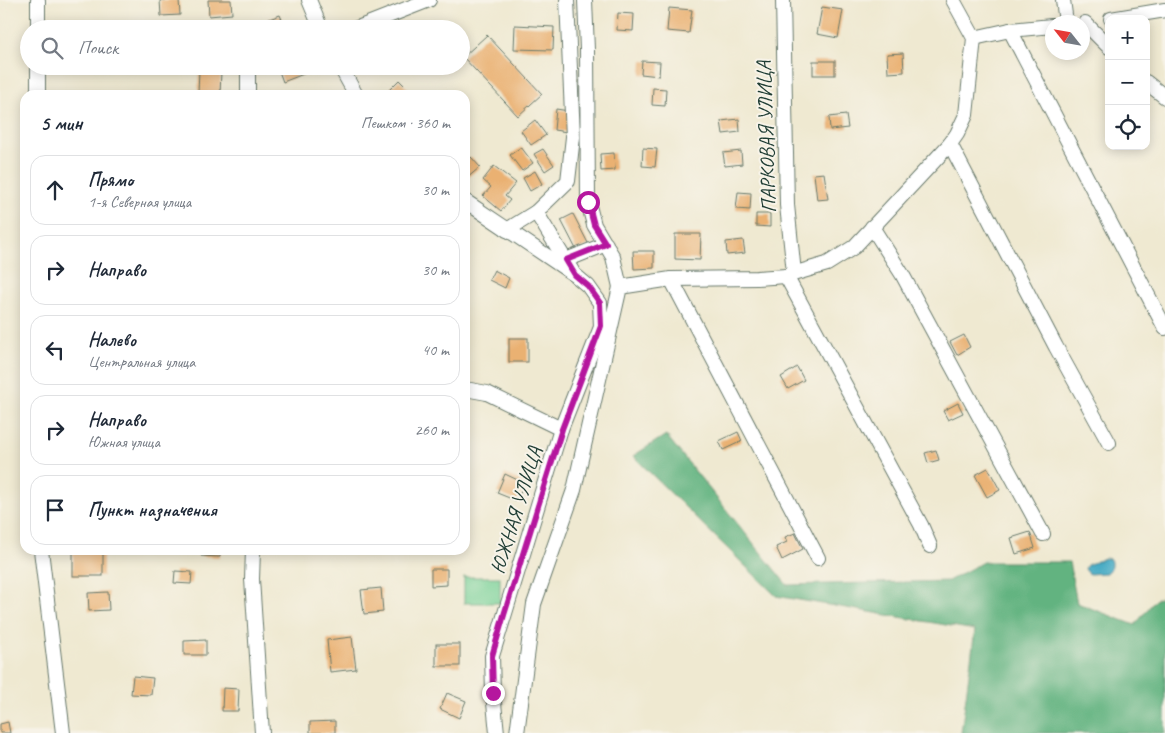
<!DOCTYPE html>
<html lang="ru">
<meta charset="utf-8">
<style>
:root{--surface:#fff;--page:#f2f2f3;--text:#1f2937;--muted:#747a83;--line:#e0e1e3}
body{margin:0;font-family:Caveat,sans-serif;background:var(--page);color:var(--text)}
.controls{position:absolute;right:15px;top:15px;display:grid;overflow:hidden;border-radius:10px;box-shadow:0 2px 12px #0003}
.controls button{width:45px;height:45px;display:grid;place-items:center;padding:0;border:0;border-bottom:1px solid var(--line);background:var(--surface);color:var(--text);font:25px sans-serif}
.compass{position:absolute;left:1045px;top:15px;width:45px;height:45px;border-radius:50%;background:var(--surface);box-shadow:0 2px 12px #0003;rotate:301deg}
.stop{position:absolute;width:15px;height:15px;margin:-11px;border:4px solid #b5179e;border-radius:50%;background:#fff}
.stop.end{background:#b5179e;border-color:#fff;box-shadow:0 1px 5px #0008}
.list{margin:0;padding:0;list-style:none}
h2{display:flex;justify-content:space-between;align-items:center;height:65px;margin:0;padding:0 20px;font-size:21px}
h2 small{font-size:16px;font-weight:400;color:var(--muted)}
.list li{display:grid;grid-template-columns:32px 1fr auto;gap:15px;align-items:center;box-sizing:border-box;height:70px;margin:0 10px 10px;padding:0 10px;border:1px solid var(--line);border-radius:15px}
.list b{display:block;font-size:19px;white-space:nowrap}
.list p{margin:0;font-size:16px;white-space:nowrap;color:var(--muted)}
.list em{font-size:16px;font-style:normal;color:var(--muted)}
.icon{flex:none;width:28px;height:28px;fill:none;stroke:currentColor;stroke-width:2;stroke-linecap:round;stroke-linejoin:round}
.map{position:relative;flex:none;width:1165px;height:733px;overflow:hidden}
.search{position:absolute;background:var(--surface);box-shadow:0 2px 12px #0003;left:20px;top:20px;width:450px;height:55px;display:flex;align-items:center;gap:12px;box-sizing:border-box;padding:0 18px;border-radius:28px;color:var(--muted);font-size:19px}
.panel{position:absolute;background:var(--surface);box-shadow:0 2px 12px #0003;left:20px;top:90px;width:450px;height:465px;border-radius:15px}
.map>svg:first-child{display:block}
.green{fill:#78d197;stroke:#4c8766}
.forest{fill:#62b380;stroke:#40785a}
.water{fill:#44aac4;stroke:#32747c}
.building{fill:#eab172}
.lines{fill:none;stroke-linecap:round;stroke-linejoin:round}
.minor-casing{stroke:#68796b;stroke-width:16}
.minor{stroke:#fff;stroke-width:14}
.route{stroke:#b5179e;stroke-width:6}
.labels{text-anchor:middle;dominant-baseline:central;stroke-width:4;stroke-linejoin:round;paint-order:stroke}
.street-label{font-size:21px;fill:#1f3d34;stroke:#f7f3e8}
</style>
<div class="map">
<svg width="1165" height="733" viewBox="0 0 1165 733">
<rect width="100%" height="100%" fill="#f7f3e8"/>
<filter id="ink" filterUnits="userSpaceOnUse"><feTurbulence type="fractalNoise" baseFrequency=".02" numOctaves="2"/><feDisplacementMap in="SourceGraphic" scale="10" xChannelSelector="R" yChannelSelector="G"/><feConvolveMatrix kernelMatrix="1 2 1 2 8 2 1 2 1" color-interpolation-filters="sRGB"/></filter>
<filter id="wash" filterUnits="userSpaceOnUse"><feTurbulence type="fractalNoise" baseFrequency=".0096" numOctaves="4" result="noise"/><feDisplacementMap in="SourceGraphic" scale="20" xChannelSelector="R" yChannelSelector="G"/><feGaussianBlur stdDeviation="1.12" result="paint"/><feColorMatrix in="noise" values="0 0 0 0 0 0 0 0 0 0 0 0 0 0 0 0 0 1.4 0 .05"/><feComposite in="paint" operator="in"/></filter>
<g filter="url(#wash)">
<rect width="100%" height="100%" fill="#efe9d1"/>
<rect class="green" x="464" y="577" width="36" height="26"/>
<polygon class="forest" points="666,435 787,585 948,581 983,562 1069,562 1077,603 1135,625 1156,599 1165,597 1165,733 961,733 975,630 776,596 633,456"/>
<polygon class="water" points="1105,558 1110,559 1111,562 1111,568 1106,573 1089,574 1085,569 1087,565"/>
<g id="blocks">
<g class="building">
<polygon points="160,0 179,0 180,15 161,16"/>
<polygon points="208,0 231,0 232,14 209,16"/>
<polygon points="822,7 843,10 838,38 817,34"/>
<polygon points="669,8 692,10 689,33 667,31"/>
<polygon points="618,13 634,14 633,31 617,30"/>
<polygon points="280,15 286,29 267,29 264,21"/>
<polygon points="515,25 554,27 553,50 514,49"/>
<polygon points="487,35 542,94 518,116 463,57"/>
<polygon points="903,53 904,72 888,73 887,54"/>
<polygon points="642,61 660,62 659,76 641,74"/>
<rect x="813" y="61" width="22" height="14"/>
<polygon points="277,66 303,66 306,73 283,82"/>
<polygon points="199,70 221,71 220,94 198,93"/>
<polygon points="399,80 414,95 389,95 387,92"/>
<polygon points="653,88 666,89 665,106 652,105"/>
<polygon points="556,109 569,111 567,132 554,130"/>
<polygon points="846,115 848,128 830,130 829,117"/>
<polygon points="739,119 740,132 723,134 721,121"/>
<polygon points="535,120 546,135 531,145 521,131"/>
<polygon points="521,147 533,163 522,171 510,155"/>
<polygon points="643,148 657,149 655,167 642,166"/>
<polygon points="543,149 554,165 545,171 534,154"/>
<polygon points="741,151 742,164 725,166 723,153"/>
<polygon points="614,153 615,170 601,171 600,154"/>
<polygon points="471,157 480,167 466,179 465,162"/>
<polygon points="494,166 516,183 505,196 510,200 501,211 483,196 491,187 483,180"/>
<polygon points="535,171 542,184 530,191 523,178"/>
<polygon points="824,173 828,199 817,200 814,174"/>
<polygon points="738,192 751,193 750,210 736,209"/>
<polygon points="573,214 589,245 577,251 561,220"/>
<polygon points="756,214 770,214 770,227 756,226"/>
<polygon points="675,234 701,234 700,260 675,259"/>
<polygon points="743,240 745,253 727,255 726,242"/>
<polygon points="633,251 654,251 654,268 634,269"/>
<polygon points="494,270 509,278 505,288 489,280"/>
<polygon points="964,335 970,347 957,355 950,342"/>
<rect x="509" y="338" width="19" height="24"/>
<polygon points="797,367 804,380 788,389 781,377"/>
<polygon points="958,403 963,413 948,420 943,411"/>
<polygon points="738,432 742,441 723,450 719,441"/>
<polygon points="936,450 939,460 928,463 925,453"/>
<polygon points="988,468 1000,490 987,497 975,475"/>
<polygon points="505,474 524,483 517,501 497,493"/>
<polygon points="1030,532 1035,548 1016,554 1011,538"/>
<polygon points="795,533 803,549 782,560 776,547 787,542 785,537"/>
<rect x="73" y="550" width="30" height="26"/>
<polygon points="202,550 220,550 220,557 201,556"/>
<polygon points="431,569 447,569 447,585 431,586"/>
<polygon points="175,571 192,572 191,584 174,583"/>
<polygon points="381,588 383,612 364,614 361,590"/>
<polygon points="108,592 109,610 89,611 88,593"/>
<polygon points="352,637 356,669 330,672 327,640"/>
<polygon points="206,640 206,655 184,655 184,641"/>
<rect x="436" y="644" width="24" height="22"/>
<polygon points="133,676 153,678 151,695 131,694"/>
<polygon points="223,688 239,689 238,711 222,711"/>
<polygon points="447,693 466,701 459,718 440,709"/>
<polygon points="335,721 335,733 310,733 310,722"/>
<polygon points="8,722 10,733 0,733 0,724"/>
</g>
</g>
</g>
<g filter="url(#ink)">
<use href="#blocks" fill-opacity="0" stroke="#68796b" stroke-width="1"/>
<g class="lines">
<defs>
<g id="minor">
<polyline points="309,0 321,29"/>
<polyline points="585,0 587,50 588,202 594,225 613,257 620,287"/>
<polyline points="783,0 787,205 794,273"/>
<polyline points="1063,0 1066,22"/>
<polyline points="1111,19 1165,10"/>
<polyline points="1085,23 1109,47"/>
<polyline points="38,29 38,0"/>
<polyline points="355,29 429,0"/>
<polyline points="1010,30 1165,328"/>
<polyline points="974,38 1010,30 1052,26"/>
<polyline points="248,66 248,95"/>
<polyline points="340,66 356,95"/>
<polyline points="1146,82 1165,97"/>
<polyline points="38,95 38,66"/>
<polyline points="950,144 1056,347 1109,443"/>
<polyline points="465,201 575,275 588,286 600,303 601,327 561,429 492,656 493,693 497,733"/>
<polyline points="536,212 572,271"/>
<polyline points="872,227 902,274 1043,534"/>
<polyline points="507,230 536,212 568,181 573,137 567,0"/>
<polyline points="566,260 606,244"/>
<polyline points="786,276 921,525 930,546"/>
<polyline points="671,279 818,558"/>
<polyline points="465,389 487,393 561,429"/>
<polyline points="41,550 63,733"/>
<polyline points="253,550 252,579 262,733"/>
<polyline points="517,733 534,604 574,490 620,287 671,279 757,278 786,276 827,264 854,247 950,144 957,134 966,115 974,38 953,0"/>
</g>
</defs>
<use href="#minor" class="minor-casing"/>
<use href="#minor" class="minor"/>
</g>
</g>
<g class="lines" filter="url(#ink)">
<polyline class="route" points="493,693 492,656 504,615 562,429 601,326 600,303 588,286 575,275 566,260 606,244 594,225 588,202"/>
</g>
<g class="labels">
<g class="street-label">
<text transform="translate(766 137) rotate(-92)">ПАРКОВАЯ УЛИЦА</text>
<text transform="translate(516 510) rotate(-73)">ЮЖНАЯ УЛИЦА</text>
</g>
</g>
</svg>
<div class="controls">
<button>+</button>
<button>−</button>
<button><svg class="icon" aria-label="locate" viewBox="0 0 24 24"><circle cx="12" cy="12" r="6"/><path d="M12 2v4M12 18v4M2 12h4M18 12h4"/></svg></button>
</div>
<svg class="compass" viewBox="-18 -18 36 36"><path d="M0-13l5 13h-10z" fill="#e53935"/><path d="M0 13l5-13h-10z" fill="#747a83"/></svg>
<div class="stop" style="left:588px;top:202px"></div>
<div class="stop end" style="left:493px;top:693px"></div>
<div class="search"><svg class="icon" aria-label="search" viewBox="0 0 24 24"><circle cx="10" cy="10" r="6"/><path d="M15 15l6 6"/></svg>Поиск</div>
<section class="panel">
<h2>5 мин<small>Пешком · 360 m</small></h2>
<ul class="list">
<li><svg class="icon" aria-label="ahead" viewBox="0 0 24 24"><path d="M12 20V5M6 11l6-6 6 6"/></svg><div><b>Прямо</b><p>1-я Северная улица</p></div><em>30 m</em></li>
<li><svg class="icon" aria-label="right" viewBox="0 0 24 24"><path d="M7 20v-9h11M14 6l5 5-5 5"/></svg><div><b>Направо</b></div><em>30 m</em></li>
<li><svg class="icon" aria-label="left" viewBox="0 0 24 24"><path d="M17 20v-9H6M10 6l-5 5 5 5"/></svg><div><b>Налево</b><p>Центральная улица</p></div><em>40 m</em></li>
<li><svg class="icon" aria-label="right" viewBox="0 0 24 24"><path d="M7 20v-9h11M14 6l5 5-5 5"/></svg><div><b>Направо</b><p>Южная улица</p></div><em>260 m</em></li>
<li><svg class="icon" aria-label="arrive" viewBox="0 0 24 24"><path d="M6 21V4h12l-3 4 3 4H6"/></svg><div><b>Пункт назначения</b></div></li>
</ul>
</section>
</div>
